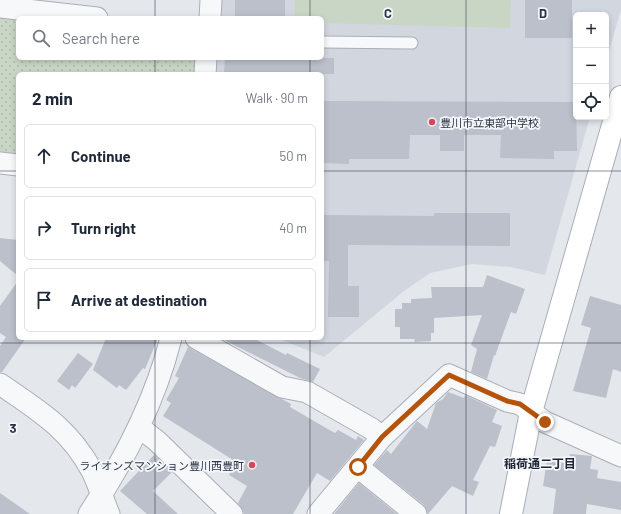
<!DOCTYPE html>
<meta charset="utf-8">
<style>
:root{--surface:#fff;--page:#f6f6f7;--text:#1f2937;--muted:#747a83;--line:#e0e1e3}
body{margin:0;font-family:Barlow,"Noto Sans JP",sans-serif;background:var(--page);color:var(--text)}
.controls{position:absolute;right:12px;top:12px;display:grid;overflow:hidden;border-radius:6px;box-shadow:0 2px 6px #0003}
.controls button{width:36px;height:36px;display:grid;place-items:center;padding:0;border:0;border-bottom:1px solid var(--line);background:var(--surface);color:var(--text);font:20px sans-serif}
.stop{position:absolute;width:12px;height:12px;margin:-9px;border:3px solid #b45309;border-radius:50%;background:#fff}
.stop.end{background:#b45309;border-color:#fff;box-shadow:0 1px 4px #0008}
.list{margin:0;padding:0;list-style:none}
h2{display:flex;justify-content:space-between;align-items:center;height:52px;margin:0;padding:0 16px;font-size:17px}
h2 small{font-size:13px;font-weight:400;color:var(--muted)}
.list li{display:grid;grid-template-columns:26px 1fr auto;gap:12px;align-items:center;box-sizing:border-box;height:64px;margin:0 8px 8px;padding:0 8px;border:1px solid var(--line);border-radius:6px}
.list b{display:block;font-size:15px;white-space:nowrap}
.list em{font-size:13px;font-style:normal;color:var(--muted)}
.icon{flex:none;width:22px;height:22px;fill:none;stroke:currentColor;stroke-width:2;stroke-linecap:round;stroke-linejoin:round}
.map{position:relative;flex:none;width:621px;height:514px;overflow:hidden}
.search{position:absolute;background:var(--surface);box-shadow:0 2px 6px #0003;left:16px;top:16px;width:308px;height:44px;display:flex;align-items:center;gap:10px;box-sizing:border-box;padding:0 14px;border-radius:6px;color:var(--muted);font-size:15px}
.panel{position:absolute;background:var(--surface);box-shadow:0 2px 6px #0003;left:16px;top:72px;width:308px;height:268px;border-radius:6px}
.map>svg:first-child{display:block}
.built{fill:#d2d6de}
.park{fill:url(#park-dots)}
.pitch{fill:#c9d6c5}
.building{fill:#bbc0ca}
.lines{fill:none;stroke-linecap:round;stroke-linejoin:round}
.lane-casing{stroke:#a9aeb7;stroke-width:13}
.street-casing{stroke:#a9aeb7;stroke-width:23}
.secondary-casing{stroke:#a9aeb7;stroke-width:24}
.lane{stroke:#f7f8fa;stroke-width:11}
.street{stroke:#f7f8fa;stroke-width:21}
.secondary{stroke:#fff;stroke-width:22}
.route{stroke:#b45309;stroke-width:5}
.grid{fill:none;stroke:#2b3445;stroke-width:1;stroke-opacity:0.55}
.poi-dot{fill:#d1495b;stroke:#f4f6f9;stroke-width:1.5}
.labels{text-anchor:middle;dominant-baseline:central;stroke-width:3.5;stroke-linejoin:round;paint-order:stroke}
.poi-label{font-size:11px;fill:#2b3445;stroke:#f4f6f9;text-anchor:start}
.neighbourhood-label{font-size:12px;font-weight:bold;fill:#1d2536;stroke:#f4f6f9}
.grid-label{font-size:13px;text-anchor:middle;font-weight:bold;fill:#2b3445;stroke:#f4f6f9;stroke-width:3.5;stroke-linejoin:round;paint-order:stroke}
</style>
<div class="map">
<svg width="621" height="514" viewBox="0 0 621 514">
<defs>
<pattern id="park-dots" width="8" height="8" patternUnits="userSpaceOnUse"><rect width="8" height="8" fill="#c9d6c5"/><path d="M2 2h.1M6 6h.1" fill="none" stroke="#adb8ab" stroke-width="1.8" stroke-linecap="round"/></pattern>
</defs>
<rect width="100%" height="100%" fill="#e4e7ec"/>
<polygon class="built" points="222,0 621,0 621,10 606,61 606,15 576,15 576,117 590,117 545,275 511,267 472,264 430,273 404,291 324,357 277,338 322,338 322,74 215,74 217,58 322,58 322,18 221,18"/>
<polygon class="park" points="0,13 18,18 18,58 196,58 194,74 18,74 18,158 0,156"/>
<polygon class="pitch" points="295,0 511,0 510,28 322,23 322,18 295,18"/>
<g class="building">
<rect x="235" y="0" width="50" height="18"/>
<rect x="525" y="0" width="47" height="38"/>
<polygon points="322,58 334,58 334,74 224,74 225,59"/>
<polygon points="322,101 576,102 577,151 554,151 554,159 500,158 501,135 464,135 464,151 440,151 440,135 410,135 409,159 349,159 349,164 324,163"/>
<polygon points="434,213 510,213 510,246 348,245 348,286 359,286 359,317 328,317 329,261 323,261 323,215 434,216"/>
<polygon points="0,238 18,240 18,276 0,261"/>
<polygon points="487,275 525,289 516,314 511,312 495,356 494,355 487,379 471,372 477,349 471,345 482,315 434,318 434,333 431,333 431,341 414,342 415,339 400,339 400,327 395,327 395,309 402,309 402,303 411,303 411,299 432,298 431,287 483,287"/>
<polygon points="18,281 18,338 26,338 2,372 0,372 0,346 6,337 0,333 0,306"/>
<polygon points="590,296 621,305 621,372 613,369 606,398 573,391 591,328 581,325"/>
<polygon points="106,338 158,338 145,369 143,368 126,390 119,385 117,388 93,370"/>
<polygon points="220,338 253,338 286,355 287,353 320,369 313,382 300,378"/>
<polygon points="188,347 291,404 290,407 326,428 335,433 338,430 356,440 358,436 364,440 330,481 317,473 293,514 244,514 243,510 238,503 247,486 229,475 231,471 227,469 233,460 163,416 171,403 166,400 179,378 175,376"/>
<polygon points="78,353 93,364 75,388 72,385 69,390 57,381"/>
<polygon points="448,392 464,398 465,395 497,410 492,422 502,426 495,447 490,446 473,480 479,482 473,496 452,486 428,514 424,505 374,465 387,450 391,454 417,421 427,429 436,403 443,399"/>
<polygon points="570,454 592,456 590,469 598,470 597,478 621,482 621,510 587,504 586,514 553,514 556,489 543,486 547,460 569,464"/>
<polygon points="154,455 172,472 153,491 178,514 147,514 120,491"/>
<polygon points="359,483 397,514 334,514"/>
<polygon points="0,493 30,514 0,514"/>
</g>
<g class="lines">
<defs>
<polyline id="lane" points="322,42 412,43"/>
<g id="street">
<polyline points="0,7 97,18"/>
<polyline points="210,18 211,0"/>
<polyline points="205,74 206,58"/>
<polyline points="0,163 18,165"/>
<polyline points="196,338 282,387 307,392 372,429 382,437"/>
<path d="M 0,384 C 39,411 69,428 92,471 C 99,485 103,500 109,514"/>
<polyline points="139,427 157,441 232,514"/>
<polyline points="358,467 416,514"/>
<path d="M 89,514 C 125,459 155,402 171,338"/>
<polyline points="318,514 382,437 449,375 507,401 520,404 545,422 621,456"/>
</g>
<polyline id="secondary" points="511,514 531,412 621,97"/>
</defs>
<use href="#lane" class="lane-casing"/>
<use href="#street" class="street-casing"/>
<use href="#secondary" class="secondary-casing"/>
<use href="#lane" class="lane"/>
<use href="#street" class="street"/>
<use href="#secondary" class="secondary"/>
</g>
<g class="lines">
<polyline class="route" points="358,467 382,437 449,375 507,401 520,404 545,422"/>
</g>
<path class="grid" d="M 155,0 L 155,18M 310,0 L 310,18M 466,0 L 466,514M 155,58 L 155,74M 310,58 L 310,74M 0,171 L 18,171M 322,171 L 621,171M 155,338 L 155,514M 310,338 L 310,514M 0,343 L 621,343"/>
<g class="poi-dot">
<circle cx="432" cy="122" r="4"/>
<circle cx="252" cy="465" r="4"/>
</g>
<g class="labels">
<g class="poi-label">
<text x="440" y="122">豊川市立東部中学校</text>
<text x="244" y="465" text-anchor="end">ライオンズマンション豊川西豊町</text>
</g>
<g class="neighbourhood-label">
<text x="540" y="463">稲荷通二丁目</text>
</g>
</g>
<g class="grid-label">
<text x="388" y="18">C</text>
<text x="543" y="18">D</text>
<text x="13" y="433">3</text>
</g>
</svg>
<div class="controls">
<button>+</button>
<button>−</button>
<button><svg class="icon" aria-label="locate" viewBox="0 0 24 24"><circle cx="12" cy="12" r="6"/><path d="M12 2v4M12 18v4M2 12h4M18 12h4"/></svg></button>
</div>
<div class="stop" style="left:358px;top:467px"></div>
<div class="stop end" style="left:545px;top:422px"></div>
<div class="search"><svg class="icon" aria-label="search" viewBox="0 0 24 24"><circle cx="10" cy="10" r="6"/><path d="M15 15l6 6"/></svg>Search here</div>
<section class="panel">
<h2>2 min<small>Walk · 90 m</small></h2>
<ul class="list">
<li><svg class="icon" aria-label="ahead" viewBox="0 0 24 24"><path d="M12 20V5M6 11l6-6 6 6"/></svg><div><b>Continue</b></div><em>50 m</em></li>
<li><svg class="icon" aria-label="right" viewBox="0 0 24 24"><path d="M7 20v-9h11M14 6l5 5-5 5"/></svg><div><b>Turn right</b></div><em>40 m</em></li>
<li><svg class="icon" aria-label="arrive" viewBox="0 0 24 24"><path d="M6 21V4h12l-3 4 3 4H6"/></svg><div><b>Arrive at destination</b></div></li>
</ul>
</section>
</div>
